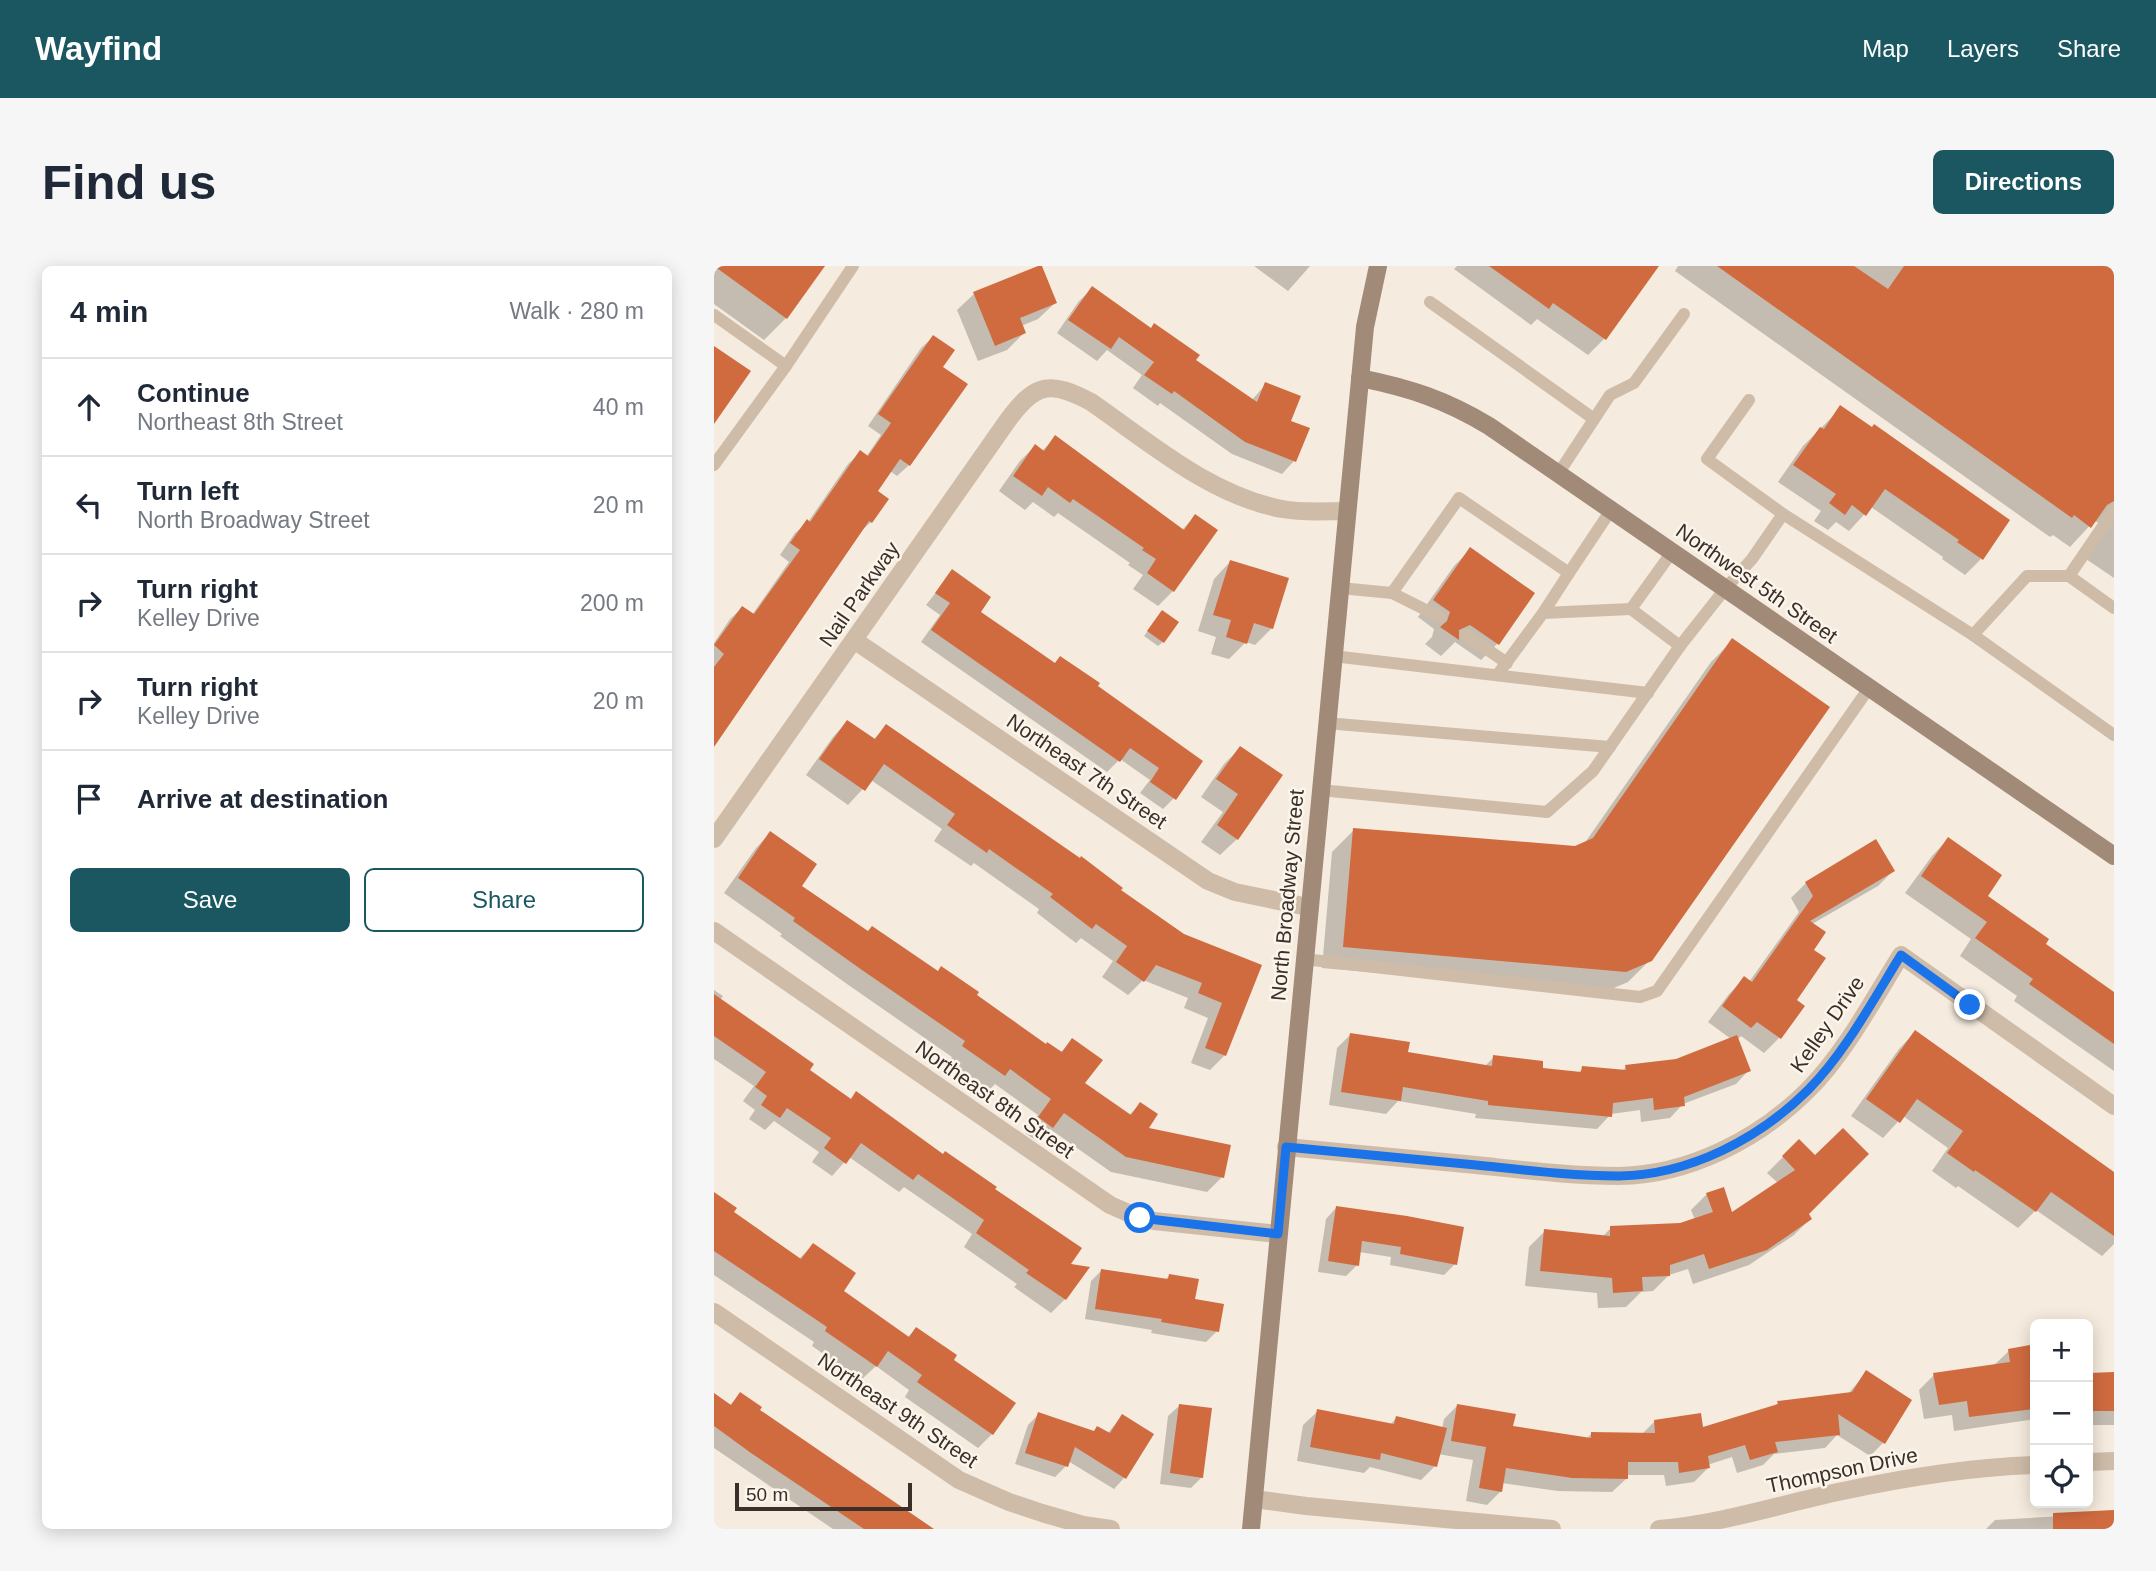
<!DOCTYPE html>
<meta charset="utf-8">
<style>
:root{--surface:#fff;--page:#f6f6f7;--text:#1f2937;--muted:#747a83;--line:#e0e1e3;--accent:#1a5760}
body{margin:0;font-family:Helvetica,sans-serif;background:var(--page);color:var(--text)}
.controls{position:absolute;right:21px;bottom:21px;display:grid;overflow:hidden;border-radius:10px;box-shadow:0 4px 18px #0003}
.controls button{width:63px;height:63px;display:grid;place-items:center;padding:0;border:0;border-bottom:2px solid var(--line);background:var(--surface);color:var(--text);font:35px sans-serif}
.scale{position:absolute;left:21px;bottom:18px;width:177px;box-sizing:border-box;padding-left:7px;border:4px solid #3a2f29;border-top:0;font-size:19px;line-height:24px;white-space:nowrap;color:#3a2f29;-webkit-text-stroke:5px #fbf5eb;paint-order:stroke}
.stop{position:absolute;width:21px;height:21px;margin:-16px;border:5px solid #1a73e8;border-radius:50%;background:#fff}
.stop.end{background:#1a73e8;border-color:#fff;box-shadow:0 2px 7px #0008}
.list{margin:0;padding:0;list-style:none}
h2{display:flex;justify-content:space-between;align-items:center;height:91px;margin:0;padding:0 28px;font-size:30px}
h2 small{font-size:23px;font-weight:400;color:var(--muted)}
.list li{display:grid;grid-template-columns:46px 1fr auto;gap:21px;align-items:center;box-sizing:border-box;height:98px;padding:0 28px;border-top:2px solid var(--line)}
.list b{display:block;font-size:26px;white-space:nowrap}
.list p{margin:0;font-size:23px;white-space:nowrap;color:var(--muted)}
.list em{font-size:23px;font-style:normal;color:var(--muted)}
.actions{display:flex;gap:14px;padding:21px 28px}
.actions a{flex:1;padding:16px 0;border:2px solid var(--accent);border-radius:10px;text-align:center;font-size:24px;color:var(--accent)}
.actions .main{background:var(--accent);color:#fff}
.icon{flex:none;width:38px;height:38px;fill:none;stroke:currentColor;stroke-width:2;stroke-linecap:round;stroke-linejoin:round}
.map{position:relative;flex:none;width:1400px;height:1263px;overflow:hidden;border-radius:10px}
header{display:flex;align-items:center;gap:42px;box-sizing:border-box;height:98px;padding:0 35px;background:var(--accent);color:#fff}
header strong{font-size:33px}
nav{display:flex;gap:38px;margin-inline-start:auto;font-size:24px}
.intro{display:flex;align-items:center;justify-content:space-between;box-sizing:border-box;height:168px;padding:0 42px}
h1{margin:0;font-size:49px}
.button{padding:18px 32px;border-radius:10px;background:var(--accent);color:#fff;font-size:24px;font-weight:700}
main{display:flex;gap:42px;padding:0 42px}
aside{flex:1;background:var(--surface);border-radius:10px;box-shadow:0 4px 18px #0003}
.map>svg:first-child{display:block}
.shadow{fill:#0003}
.building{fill:#d06b40}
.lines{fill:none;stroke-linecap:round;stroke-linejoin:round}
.lane{stroke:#cebca8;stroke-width:12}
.street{stroke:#cebca8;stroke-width:18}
.secondary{stroke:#a28a79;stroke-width:18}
.route{stroke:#1a73e8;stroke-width:9}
.labels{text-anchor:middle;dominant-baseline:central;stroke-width:5;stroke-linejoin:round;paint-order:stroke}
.street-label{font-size:21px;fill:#3a2f29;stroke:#fbf5eb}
</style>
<header>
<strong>Wayfind</strong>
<nav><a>Map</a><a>Layers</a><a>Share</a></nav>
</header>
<div class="intro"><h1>Find us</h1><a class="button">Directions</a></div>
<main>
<aside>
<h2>4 min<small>Walk · 280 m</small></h2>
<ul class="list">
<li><svg class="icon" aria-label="ahead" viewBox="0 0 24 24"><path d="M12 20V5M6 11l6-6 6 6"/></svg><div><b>Continue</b><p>Northeast 8th Street</p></div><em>40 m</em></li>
<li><svg class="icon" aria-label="left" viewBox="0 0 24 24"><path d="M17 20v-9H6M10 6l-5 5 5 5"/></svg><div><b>Turn left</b><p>North Broadway Street</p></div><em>20 m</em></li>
<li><svg class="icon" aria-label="right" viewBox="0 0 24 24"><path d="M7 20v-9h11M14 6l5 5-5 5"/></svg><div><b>Turn right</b><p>Kelley Drive</p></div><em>200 m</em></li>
<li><svg class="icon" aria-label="right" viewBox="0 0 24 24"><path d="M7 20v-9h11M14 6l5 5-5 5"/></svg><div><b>Turn right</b><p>Kelley Drive</p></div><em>20 m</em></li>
<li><svg class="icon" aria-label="arrive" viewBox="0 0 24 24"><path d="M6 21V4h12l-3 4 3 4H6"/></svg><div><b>Arrive at destination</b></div></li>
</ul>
<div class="actions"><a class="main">Save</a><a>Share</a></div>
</aside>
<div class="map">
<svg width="1400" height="1263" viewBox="0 0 1400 1263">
<rect width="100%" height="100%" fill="#f5ebde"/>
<g class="shadow">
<polygon points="0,0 109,0 72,52 50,74 0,38"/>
<polygon points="540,0 596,0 574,25"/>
<polygon points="743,0 942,0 890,73 874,89 823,53 817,59 740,3"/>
<polygon points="964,0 1400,0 1400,312 1372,293 1385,257 1380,255 1356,281 1339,269 1336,271 961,5"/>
<polygon points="327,1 341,37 324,53 307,60 310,67 293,84 264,95 243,44 260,28"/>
<polygon points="378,23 537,135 552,118 575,156 580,195 568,208 518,188 446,137 444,140 419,122 428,109 393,84 383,95 343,67 365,35"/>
<polygon points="219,71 227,101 195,199 183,210 176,205 161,226 157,256 145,267 0,475 0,377 16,353 28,342 38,349 75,296 66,289 81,267 94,256 134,198 146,187 152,191 167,169 154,160 207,82"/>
<polygon points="1127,142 1267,293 1251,309 1228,293 1229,291 1157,241 1135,265 1122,256 1114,264 1100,255 1107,245 1064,216 1089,180"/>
<polygon points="342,171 468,264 481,250 459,325 444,340 419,323 429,309 414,299 416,297 344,247 340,251 319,236 311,244 285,225 306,195 321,180 328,185"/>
<polygon points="756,284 783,378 767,394 741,376 727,390 711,378 718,371 720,363 704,351 740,300"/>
<polygon points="516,296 558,362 541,379 532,376 515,393 497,388 502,371 484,365 500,313"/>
<polygon points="238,306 265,346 340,399 381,421 486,495 460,532 449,543 426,527 436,514 406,493 393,506 207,376 226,349 212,339"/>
<polygon points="444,351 449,376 444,380 430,370"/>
<polygon points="1019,374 937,693 914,716 888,727 608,702 618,586 640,564 861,582 870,578 997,396"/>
<polygon points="133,456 159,474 173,460 469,670 546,700 511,789 496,804 477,797 494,752 470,742 474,732 429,714 414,729 388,711 399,695 367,672 362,677 323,647 325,643 260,597 257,600 220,575 228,563 157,514 134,539 92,509 119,471"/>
<polygon points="526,482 523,573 506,589 487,576 509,546 487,531 510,498"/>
<polygon points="56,567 86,620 154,667 261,730 332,780 346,787 359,774 369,818 414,850 426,838 432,863 508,911 493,926 397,906 336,863 323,875 311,867 324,849 281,818 275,824 234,796 238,791 133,718 66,670 68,668 10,627 42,582"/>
<polygon points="1234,573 1271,631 1329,678 1400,728 1400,805 1300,735 1303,730 1246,690 1257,673 1191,627 1218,590"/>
<polygon points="1179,605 1164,620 1098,658 1098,684 1065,772 1050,787 1027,770 1023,774 1035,804 1022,818 969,838 956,852 927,856 926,844 897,848 883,863 761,852 762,848 684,835 672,848 615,839 623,782 637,768 692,788 771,800 780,791 827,804 864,807 869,802 907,806 912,801 963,794 1017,773 994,756 1015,728 1030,713 1035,716 1085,646 1077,632 1092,617"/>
<polygon points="0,724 9,730 6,734 94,805 136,834 142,828 279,924 354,999 373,1002 351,1033 337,1047 300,1021 303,1018 250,981 258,968 190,921 185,926 135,891 118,910 98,896 105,886 60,855 51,864 35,853 41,844 29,835 40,820 0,793"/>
<polygon points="1201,766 1400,907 1400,978 1388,990 1322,944 1304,962 1244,920 1242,922 1218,905 1234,882 1189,850 1169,872 1137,850 1185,783"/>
<polygon points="1085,875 1093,948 1096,953 1080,969 1035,999 979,1018 974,1003 955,1009 939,1025 927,1026 912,1041 884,1042 883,1027 811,1020 815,981 831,965 888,971 897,962 967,959 981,954 977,944 993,928 1017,948 1064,917 1053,907"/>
<polygon points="0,929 18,946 85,993 99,979 127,1026 193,1072 202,1063 238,1094 278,1168 264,1182 191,1131 195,1124 162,1100 147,1114 98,1080 100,1076 0,1009"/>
<polygon points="622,942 741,998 730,1009 676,999 677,991 645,986 643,999 632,1010 604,1006 612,953"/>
<polygon points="388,1004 451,1014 455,1010 479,1035 503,1065 492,1076 437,1067 438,1064 371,1053 377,1015"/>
<polygon points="1321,1080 1321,1153 1240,1165 1238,1149 1210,1153 1205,1124 1220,1109 1279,1100 1295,1085"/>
<polygon points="1152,1107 1170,1176 1156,1190 1123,1169 1111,1182 1060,1188 1049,1199 1023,1207 1018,1191 993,1199 994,1202 980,1216 952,1220 950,1209 912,1209 912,1213 898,1226 844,1225 788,1217 787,1225 773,1239 752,1235 759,1194 724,1188 721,1200 707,1214 656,1201 650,1207 583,1195 589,1159 604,1145 676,1159 682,1152 728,1163 730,1153 744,1139 797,1162 872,1173 878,1167 928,1168 940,1156 988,1163 1059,1141 1064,1137 1133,1129"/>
<rect x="1374" y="1108" width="26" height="51"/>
<polygon points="27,1128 43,1144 217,1263 119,1263 0,1182 0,1129 15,1140"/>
<polygon points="465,1140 488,1211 477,1222 446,1218 454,1150"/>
<polygon points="325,1148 379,1167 393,1168 408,1150 438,1168 410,1212 400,1223 354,1195 352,1200 341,1211 301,1198 314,1159"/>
<polygon points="1400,1247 1400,1263 1272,1263 1281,1254"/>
</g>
<g class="building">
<polygon points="0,0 111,0 73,53"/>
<polygon points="324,0 328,0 343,37 306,52 312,67 281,80 259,26"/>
<polygon points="775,0 945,0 892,74 839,37 835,43"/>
<polygon points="1003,0 1140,0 1174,23 1190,0 1400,0 1400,235 1393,239 1377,262 1360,249 1358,252"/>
<polygon points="378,20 437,62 440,57 486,89 482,94 543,136 551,116 587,130 577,155 596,162 582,196 531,176 460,125 458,128 430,109 440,96 405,71 397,83 354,54"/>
<polygon points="219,69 241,84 229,101 254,118 196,200 186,193 164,225 175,233 158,257 155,255 0,481 0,401 10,388 0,379 28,340 40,348 86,284 76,277 93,253 96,256 146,184 154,190 177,157 164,148"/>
<polygon points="0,80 37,105 0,158"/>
<polygon points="1126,139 1158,161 1160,158 1296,254 1269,294 1243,276 1245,274 1171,223 1152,250 1138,239 1131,249 1115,237 1122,228 1079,199 1106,161 1110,163"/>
<polygon points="341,169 470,264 481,248 504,264 460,326 433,307 442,293 428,284 430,282 359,233 356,237 334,221 328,230 299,210 321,178 330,185"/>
<polygon points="756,281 821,327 785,379 756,359 745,364 745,374 726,361 733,355 736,346 719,334"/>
<polygon points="516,294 575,312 559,363 540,357 533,378 512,371 517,354 499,349"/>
<polygon points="238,303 277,331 267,346 341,397 346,390 386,417 384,420 489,495 462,534 436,516 445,502 416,482 406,496 217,364 236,337 221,327"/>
<polygon points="448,344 465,356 450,377 433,365"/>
<polygon points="1018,372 1116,441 938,695 912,706 629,681 639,562 861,580 879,572"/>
<polygon points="133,454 161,473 172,458 366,592 367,590 409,622 407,624 470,668 548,699 512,790 491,782 508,737 484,727 488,717 442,699 430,716 402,696 413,680 382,658 378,663 336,631 339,628 275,583 273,587 233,559 241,548 170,498 151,525 105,493"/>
<polygon points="526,480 569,509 524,574 503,559 524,528 502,513"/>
<polygon points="56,565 103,598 88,620 154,665 158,660 224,705 227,700 265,726 263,729 332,778 333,776 348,786 358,772 389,794 371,817 417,849 426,836 444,848 435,862 517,879 510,912 412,891 350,847 339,862 324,851 337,833 296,803 291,810 248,780 251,775 148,704 79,655 81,652 24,612"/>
<polygon points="1234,571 1288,609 1274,630 1335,673 1332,678 1400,726 1400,778 1315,718 1319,713 1261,672 1273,656 1207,610"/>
<polygon points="1162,573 1181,605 1096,655 1112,666 1100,684 1112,692 1083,734 1091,740 1067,773 1043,756 1037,762 1008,740 1030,710 1038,716 1099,630 1091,616"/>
<polygon points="0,728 100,798 96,804 137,833 142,825 229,888 231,885 283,921 281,923 368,982 357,998 376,1001 352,1034 312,1007 315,1004 262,967 270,954 204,908 199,914 147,877 132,898 110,882 117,872 73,842 66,852 47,839 53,830 41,821 52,806 0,770"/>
<polygon points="1201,764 1400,906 1400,970 1337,926 1322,946 1261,904 1260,906 1233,887 1249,865 1203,833 1186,857 1152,833"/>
<polygon points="636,767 696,776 694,786 778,800 779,789 829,795 829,802 867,806 868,800 912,804 911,799 962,793 1023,769 1037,805 970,831 971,840 940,844 939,832 899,837 898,851 774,839 774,835 689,821 687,835 627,826"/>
<polygon points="1129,862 1155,888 1095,948 1098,953 1053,984 995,1003 990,988 956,999 956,1010 928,1011 929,1025 899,1027 898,1012 826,1005 830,963 896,970 896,960 966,957 999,946 992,927 1010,921 1018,946 1081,904 1068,890 1085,873 1101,889"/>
<polygon points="0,926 23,942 20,946 87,993 99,977 142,1007 130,1025 195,1071 202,1061 243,1089 240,1094 302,1137 279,1169 203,1116 208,1109 174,1085 163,1101 111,1065 113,1061 0,985"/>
<polygon points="622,940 693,950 750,961 743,999 686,988 687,981 648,975 645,1000 614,995"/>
<polygon points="387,1003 454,1013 455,1008 485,1013 481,1033 510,1038 505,1066 447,1056 448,1053 381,1043"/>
<polygon points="1321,1078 1321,1143 1255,1151 1253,1135 1225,1139 1219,1107 1296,1096 1294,1083"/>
<polygon points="1152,1104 1198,1134 1171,1178 1124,1148 1126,1169 1061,1176 1064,1186 1036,1194 1031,1179 994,1190 996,1202 965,1207 964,1196 914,1196 914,1213 858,1212 792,1202 788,1226 765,1222 772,1181 737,1175 743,1138 802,1148 799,1160 877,1172 877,1166 941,1167 940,1154 987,1147 989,1161 1064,1138 1063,1135 1138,1126"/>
<polygon points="1400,1106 1400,1145 1374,1145 1374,1107"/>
<polygon points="26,1126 48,1141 46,1144 220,1263 150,1263 37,1187 0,1160 0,1127 17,1139"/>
<polygon points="465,1138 498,1142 489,1212 456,1207"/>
<polygon points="603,1143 680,1158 682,1150 733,1162 723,1201 667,1187 666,1194 596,1181"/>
<polygon points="324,1146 380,1165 383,1160 396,1167 408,1148 440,1168 412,1213 361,1181 354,1201 311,1187"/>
<polygon points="1400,1244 1400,1263 1339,1263 1339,1247"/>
</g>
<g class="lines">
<g class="lane">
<polyline points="716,36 880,153"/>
<polyline points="0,49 72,100"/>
<polyline points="1035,134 993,193 1069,248"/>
<polyline points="0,199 72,100 139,0"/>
<polyline points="844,208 896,129 920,117 970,48"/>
<polyline points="958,286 917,343 966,380"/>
<polyline points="855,307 829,347 917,343"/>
<polyline points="1355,310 1400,244"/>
<polyline points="626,322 678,327 726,351"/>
<polyline points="678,327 745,232 855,307 897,244"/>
<polyline points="752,369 793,397"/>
<polyline points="1259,369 1400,469"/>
<polyline points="619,390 934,427"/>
<polyline points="784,408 829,347"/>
<polyline points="612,457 896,481"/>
<polyline points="606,524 833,546 879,505 966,380 1011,323 1038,293 1069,248 1259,369 1313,310 1355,310 1400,342"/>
<polyline points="590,693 926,731 943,725 1155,422"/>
</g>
<g class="street">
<polyline points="140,374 494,615 521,626 594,641"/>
<path d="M 0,573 L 294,154 C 321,117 336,114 377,136 C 435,176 497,230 568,243 C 589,247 612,245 633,245"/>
<polyline points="0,665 396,939 426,952 440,955 564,968"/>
<path d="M 572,881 C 636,887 699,893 762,899 C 810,904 857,910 905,910 C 975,909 1045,873 1094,824 C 1131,787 1159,734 1187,689 L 1400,840"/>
<polyline points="0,1046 245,1214 295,1236 328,1247 369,1259 397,1263"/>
<polyline points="1374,1196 1400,1195"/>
<polyline points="540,1233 592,1240 838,1263"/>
<path d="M 945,1263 C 1006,1258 1064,1239 1124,1226 C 1189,1212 1255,1201 1321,1199"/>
</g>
<g class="secondary">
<path d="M 646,112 C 696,122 732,134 775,160 L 1400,590"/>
<polyline points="537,1263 651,61 664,0"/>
</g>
</g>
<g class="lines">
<path class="route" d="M 426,952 L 564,968 L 572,881 C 636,887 699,893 762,899 C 810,904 857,910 905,910 C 975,909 1045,873 1094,824 C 1131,787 1159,734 1187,689 L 1256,739"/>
</g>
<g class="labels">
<g class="street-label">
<text transform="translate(1043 317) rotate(35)">Northwest 5th Street</text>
<text transform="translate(145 328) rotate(-55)">Nail Parkway</text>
<text transform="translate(373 505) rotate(34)">Northeast 7th Street</text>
<text transform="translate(573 629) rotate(-85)">North Broadway Street</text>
<text transform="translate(1113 758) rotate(-55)">Kelley Drive</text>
<text transform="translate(281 833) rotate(35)">Northeast 8th Street</text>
<text transform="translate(184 1144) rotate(34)">Northeast 9th Street</text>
<text transform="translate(1128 1204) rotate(-12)">Thompson Drive</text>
</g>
</g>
</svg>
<div class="controls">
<button>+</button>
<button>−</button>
<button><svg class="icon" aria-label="locate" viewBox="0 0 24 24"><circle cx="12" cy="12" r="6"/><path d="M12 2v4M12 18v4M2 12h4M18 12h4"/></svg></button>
</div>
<div class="scale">50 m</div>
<div class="stop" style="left:426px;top:952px"></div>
<div class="stop end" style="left:1256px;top:739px"></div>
</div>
</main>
